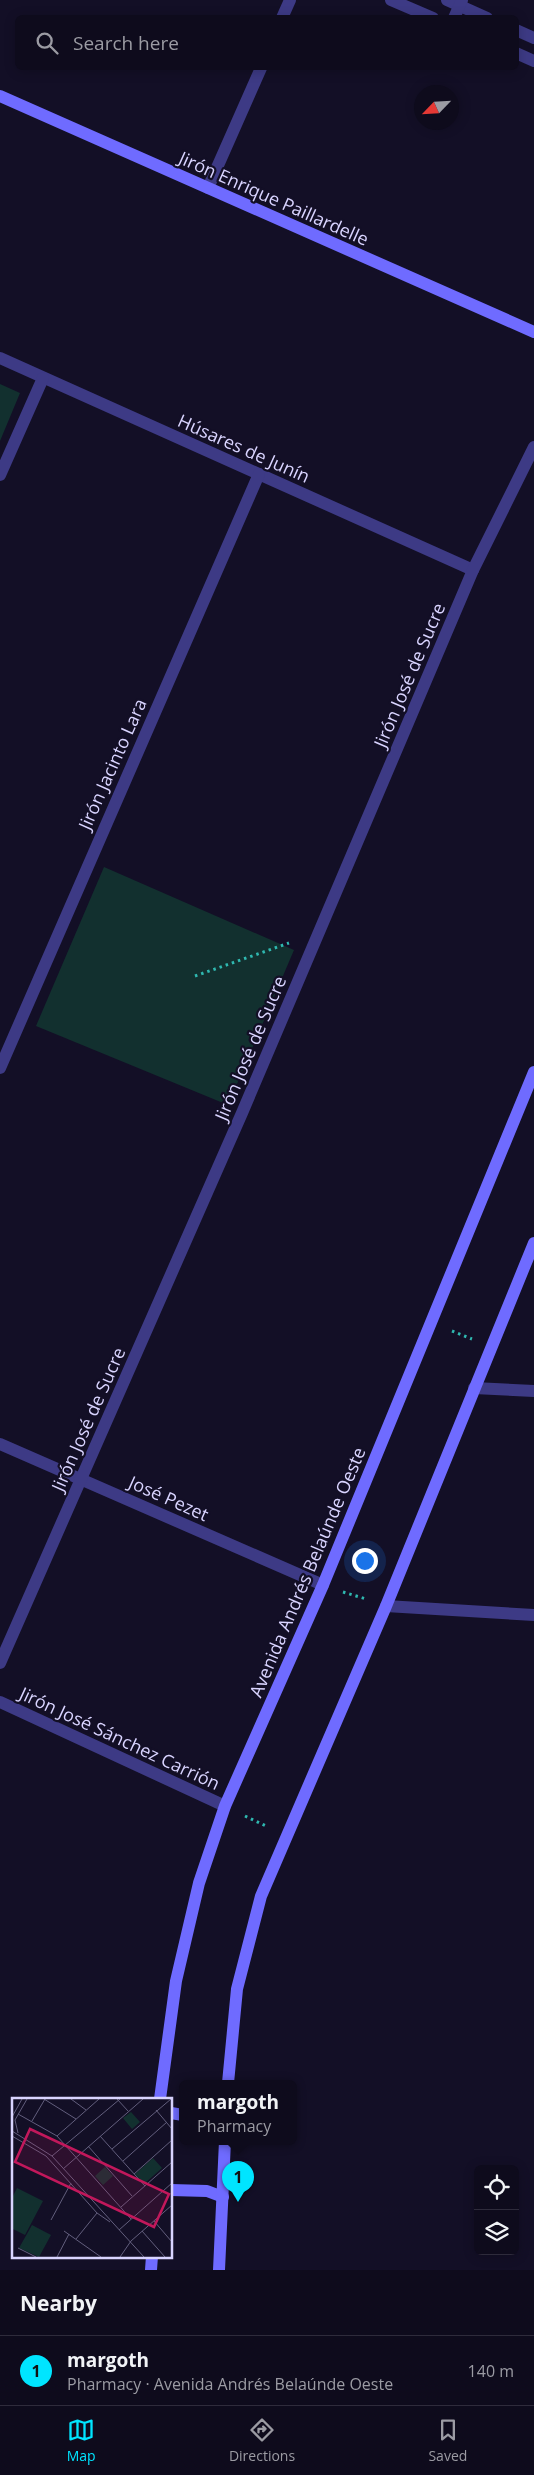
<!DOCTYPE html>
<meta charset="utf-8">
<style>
:root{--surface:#0e0b1c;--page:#171425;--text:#f1f3f6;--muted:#9b9ba3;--line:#2e2b3b;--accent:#00e5ff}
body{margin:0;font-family:"Open Sans",sans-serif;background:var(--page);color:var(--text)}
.controls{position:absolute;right:15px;bottom:15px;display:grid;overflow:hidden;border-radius:8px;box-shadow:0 2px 12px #0003}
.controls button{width:45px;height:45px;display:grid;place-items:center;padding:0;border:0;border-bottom:1px solid var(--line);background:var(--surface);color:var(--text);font:25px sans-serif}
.compass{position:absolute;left:414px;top:85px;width:45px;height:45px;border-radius:50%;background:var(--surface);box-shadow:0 2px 12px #0003;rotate:245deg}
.you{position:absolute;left:364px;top:1560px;width:18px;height:18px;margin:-12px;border:4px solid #fff;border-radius:50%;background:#1a73e8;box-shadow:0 0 0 8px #1a73e833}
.badge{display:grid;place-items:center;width:32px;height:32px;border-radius:50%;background:var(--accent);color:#111;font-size:16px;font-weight:700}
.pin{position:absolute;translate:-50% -41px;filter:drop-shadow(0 1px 2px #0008)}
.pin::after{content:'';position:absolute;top:26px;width:18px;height:15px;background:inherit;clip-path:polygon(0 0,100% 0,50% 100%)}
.popup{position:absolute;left:179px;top:2080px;width:118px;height:65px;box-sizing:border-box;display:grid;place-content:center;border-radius:8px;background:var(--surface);filter:drop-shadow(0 1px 4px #0005);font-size:16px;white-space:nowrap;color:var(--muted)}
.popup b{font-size:19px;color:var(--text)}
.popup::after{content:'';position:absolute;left:50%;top:100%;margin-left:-10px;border:10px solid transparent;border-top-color:var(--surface)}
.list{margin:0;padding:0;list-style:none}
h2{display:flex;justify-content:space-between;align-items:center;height:65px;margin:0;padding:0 20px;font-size:21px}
h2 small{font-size:16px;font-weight:400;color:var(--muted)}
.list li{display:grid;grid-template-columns:32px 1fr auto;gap:15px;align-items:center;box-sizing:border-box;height:70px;padding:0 20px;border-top:1px solid var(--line)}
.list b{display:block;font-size:19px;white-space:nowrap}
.list p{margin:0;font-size:16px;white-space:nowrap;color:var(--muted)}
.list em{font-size:16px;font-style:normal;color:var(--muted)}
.icon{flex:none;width:28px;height:28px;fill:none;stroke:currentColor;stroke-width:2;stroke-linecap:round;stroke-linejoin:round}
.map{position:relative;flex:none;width:534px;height:2270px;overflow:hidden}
.search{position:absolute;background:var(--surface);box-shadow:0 2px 12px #0003;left:15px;right:15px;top:15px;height:55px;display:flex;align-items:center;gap:12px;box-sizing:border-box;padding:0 18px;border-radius:8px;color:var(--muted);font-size:19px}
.sheet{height:135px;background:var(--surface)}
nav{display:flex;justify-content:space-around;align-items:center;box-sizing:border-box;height:70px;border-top:1px solid var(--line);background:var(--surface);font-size:14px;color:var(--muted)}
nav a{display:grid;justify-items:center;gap:2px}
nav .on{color:var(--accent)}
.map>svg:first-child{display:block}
.green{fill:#12302f}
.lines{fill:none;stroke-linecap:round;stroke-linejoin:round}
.path{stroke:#2fb8b0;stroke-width:3;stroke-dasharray:2.5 4;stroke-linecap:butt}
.lane{stroke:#3d3a85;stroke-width:12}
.street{stroke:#3d3a85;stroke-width:12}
.secondary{stroke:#6f6bff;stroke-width:12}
.labels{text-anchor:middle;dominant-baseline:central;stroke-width:4.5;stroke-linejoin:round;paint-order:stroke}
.street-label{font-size:18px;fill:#d9d4ff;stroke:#130f26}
.inset-road{fill:none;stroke:#625e7d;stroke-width:1}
.view{fill:#c2185b;fill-opacity:0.15;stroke:#c2185b;stroke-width:2.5}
.inset-edge{fill:none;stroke:#d9d4ff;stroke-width:2.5}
</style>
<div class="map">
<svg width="534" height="2270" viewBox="0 0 534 2270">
<rect width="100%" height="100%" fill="#130f26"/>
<g class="green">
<polygon points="0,384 20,393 0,441"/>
<polygon points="104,867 294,950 228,1105 36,1026"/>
</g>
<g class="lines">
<g class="path">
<polyline points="195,976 289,943"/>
<polyline points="452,1331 472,1339"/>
<polyline points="343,1592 366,1599"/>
<polyline points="245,1816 266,1826"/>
</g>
<g class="lane">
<polyline points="282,18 290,0"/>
<polyline points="208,188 261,68"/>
</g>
<g class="street">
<polyline points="391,0 433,18"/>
<polyline points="447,0 487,18"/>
<polyline points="454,18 462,0"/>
<polyline points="516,30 534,38"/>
<polyline points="516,53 534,61"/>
<polyline points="0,358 473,570"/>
<polyline points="0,475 43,378"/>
<polyline points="0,1068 259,474"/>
<polyline points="474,1388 534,1391"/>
<polyline points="0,1444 323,1585"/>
<polyline points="386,1606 534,1615"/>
<polyline points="0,1663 242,1113 473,570 534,447"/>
<polyline points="0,1702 225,1806"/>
</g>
<g class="secondary">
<polyline points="0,96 534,332"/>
<polyline points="228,2083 237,1989 261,1896 386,1606 534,1243"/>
<polyline points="160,2099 176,1981 199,1883 225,1806 323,1585 534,1072"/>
<polyline points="171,2113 183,2115"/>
<polyline points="171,2190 207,2191 223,2197"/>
<polyline points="151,2270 152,2256"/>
<polyline points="219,2270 225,2141"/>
</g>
</g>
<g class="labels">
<g class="street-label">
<text transform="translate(274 198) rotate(24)">Jirón Enrique Paillardelle</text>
<text transform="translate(244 448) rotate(24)">Húsares de Junín</text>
<text transform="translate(409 675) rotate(-67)">Jirón José de Sucre</text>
<text transform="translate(112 764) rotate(-66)">Jirón Jacinto Lara</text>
<text transform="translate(250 1048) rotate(-67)">Jirón José de Sucre</text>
<text transform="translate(88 1419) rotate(-66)">Jirón José de Sucre</text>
<text transform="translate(169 1498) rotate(24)">José Pezet</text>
<text transform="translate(307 1572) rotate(-67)">Avenida Andrés Belaúnde Oeste</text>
<text transform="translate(120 1738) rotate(25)">Jirón José Sánchez Carrión</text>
</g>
</g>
<g transform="translate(12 2098)">
<rect width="160" height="160" fill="#130f26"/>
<path d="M 119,14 L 128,24 L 120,31 L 111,20 ZM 141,60 L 150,70 L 132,86 L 123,76 ZM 93,69 L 101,78 L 91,87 L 83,78 ZM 5,90 L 31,103 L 13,137 L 1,131 L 0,100 ZM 20,127 L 39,137 L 27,159 L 7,150 Z" fill="#12302f"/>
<path class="inset-road" d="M 32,1 L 64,21M 59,1 L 74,12M 105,1 L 116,13M 144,12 L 160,31M 6,16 L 45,38 L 119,121M 0,19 L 10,1M 20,23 L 33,1M 0,33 L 40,58 L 132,159M 6,35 L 3,22 L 15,1M 0,38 L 34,58 L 85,115 L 98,124M 45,38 L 87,1M 88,38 L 133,88M 76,48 L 120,98M 100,51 L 159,1M 40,58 L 108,1M 111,63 L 155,24M 51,71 L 131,1M 122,76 L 160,42M 109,109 L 160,64M 39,122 L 59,85M 142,123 L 160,144M 107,132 L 160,85M 52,133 L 89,159M 130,133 L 153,159M 64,141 L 85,115M 6,150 L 24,159M 45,159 L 57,136M 108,159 L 119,143 L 160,107"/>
<path class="view" d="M 18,31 L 157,96 L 142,129 L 3,64 Z"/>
<rect width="160" height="160" class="inset-edge"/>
</g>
</svg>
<div class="controls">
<button><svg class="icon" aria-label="locate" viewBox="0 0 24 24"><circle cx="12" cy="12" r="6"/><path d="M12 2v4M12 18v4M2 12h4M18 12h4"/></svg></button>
<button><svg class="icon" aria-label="layers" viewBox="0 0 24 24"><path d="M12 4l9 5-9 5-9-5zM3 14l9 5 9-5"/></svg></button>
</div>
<svg class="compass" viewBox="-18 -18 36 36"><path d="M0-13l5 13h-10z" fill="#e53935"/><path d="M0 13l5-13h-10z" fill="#9b9ba3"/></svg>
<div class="you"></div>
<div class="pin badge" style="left:238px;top:2202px">1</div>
<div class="popup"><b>margoth</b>Pharmacy</div>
<div class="search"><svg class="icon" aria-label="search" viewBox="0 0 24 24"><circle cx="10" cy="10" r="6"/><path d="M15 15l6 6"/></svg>Search here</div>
</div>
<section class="sheet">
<h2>Nearby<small></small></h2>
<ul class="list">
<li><span class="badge">1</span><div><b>margoth</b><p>Pharmacy · Avenida Andrés Belaúnde Oeste</p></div><em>140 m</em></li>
</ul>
</section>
<nav>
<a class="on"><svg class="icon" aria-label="map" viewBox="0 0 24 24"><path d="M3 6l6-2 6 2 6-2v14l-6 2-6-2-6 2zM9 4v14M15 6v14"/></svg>Map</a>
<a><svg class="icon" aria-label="directions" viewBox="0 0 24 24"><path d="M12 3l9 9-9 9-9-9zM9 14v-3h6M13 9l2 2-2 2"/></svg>Directions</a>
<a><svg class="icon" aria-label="saved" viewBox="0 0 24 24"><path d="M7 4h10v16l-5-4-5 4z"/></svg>Saved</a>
</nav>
